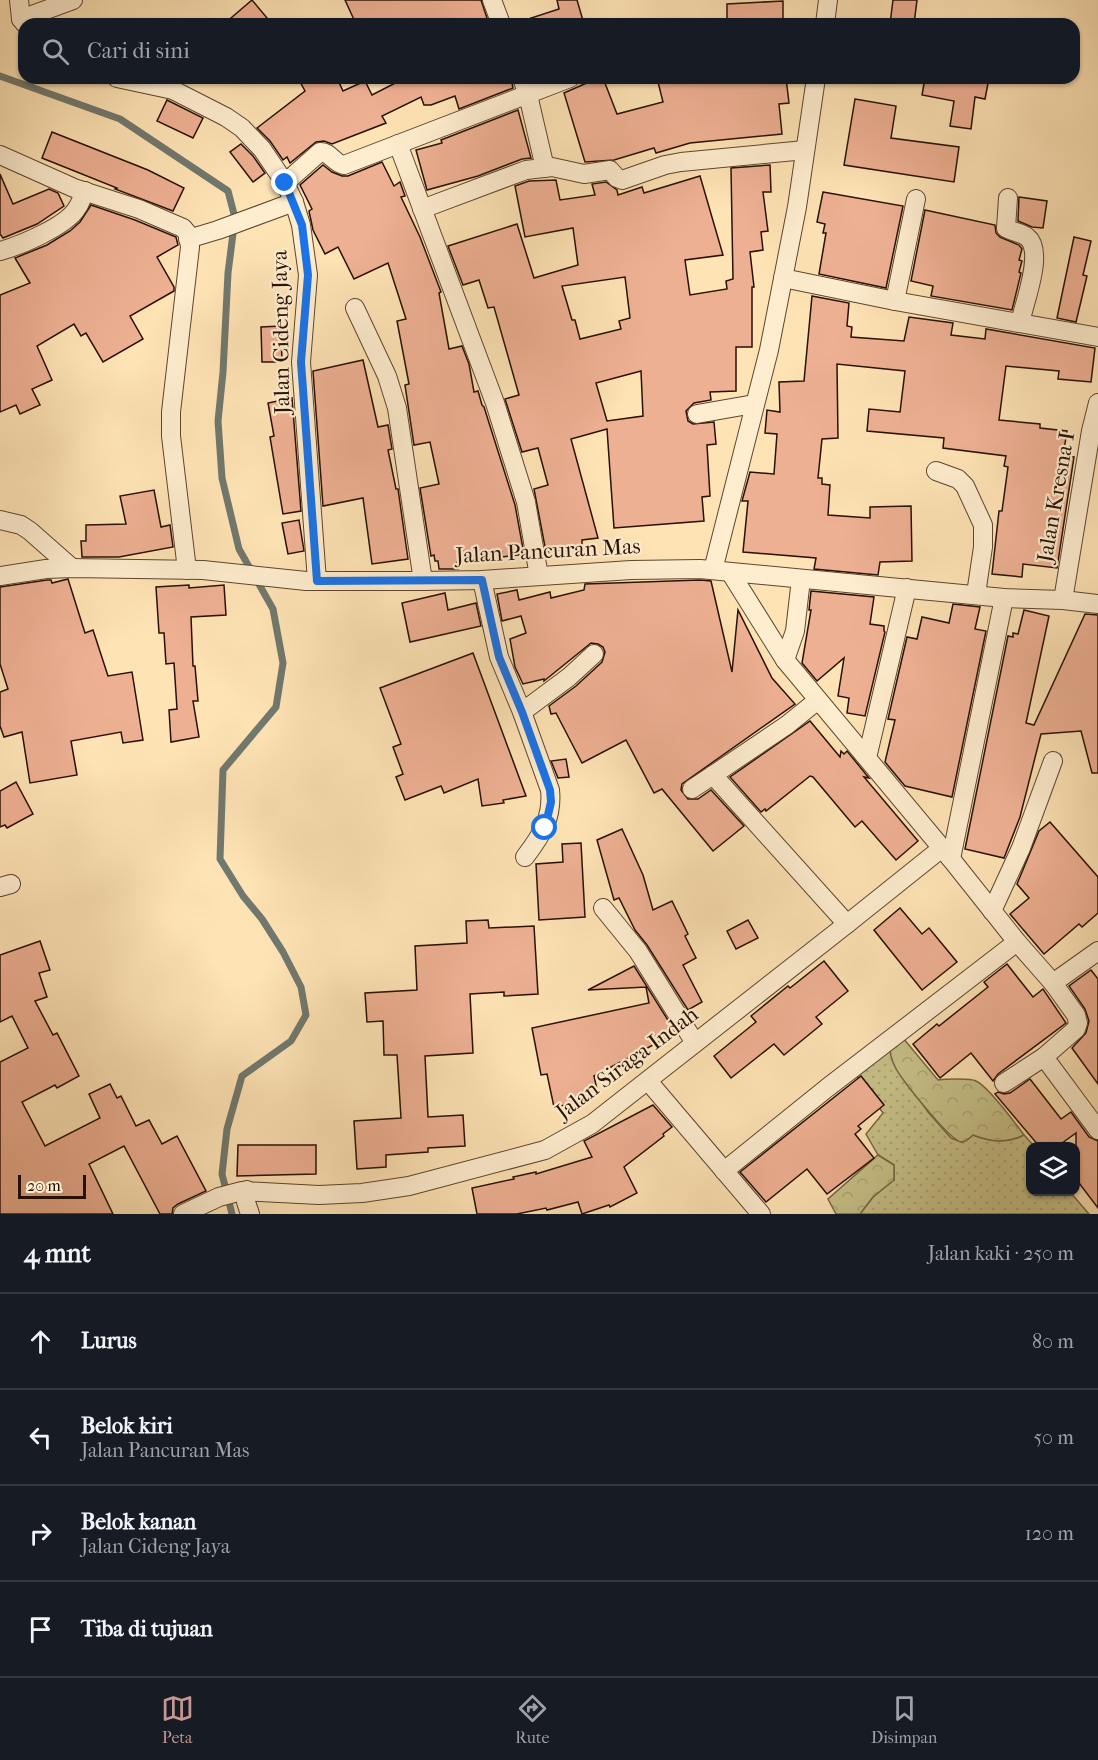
<!DOCTYPE html>
<html lang="id">
<meta charset="utf-8">
<style>
:root{--surface:#171b24;--page:#242831;--text:#f1f3f6;--muted:#9ea1a6;--line:#363941;--accent:#c59692}
body{margin:0;font-family:"IM FELL French Canon",serif;background:var(--page);color:var(--text)}
.controls{position:absolute;right:18px;bottom:18px;display:grid;overflow:hidden;border-radius:12px;box-shadow:0 2px 4px #0004}
.controls button{width:54px;height:54px;display:grid;place-items:center;padding:0;border:0;border-bottom:2px solid var(--line);background:var(--surface);color:var(--text);font:30px sans-serif}
.scale{position:absolute;left:18px;bottom:15px;width:68px;box-sizing:border-box;padding-left:6px;border:3px solid #281002;border-top:0;font-size:16px;line-height:21px;white-space:nowrap;color:#281002;-webkit-text-stroke:4px #feedcf;paint-order:stroke}
.stop{position:absolute;width:18px;height:18px;margin:-14px;border:4px solid #1a73e8;border-radius:50%;background:#fff}
.stop.end{background:#1a73e8;border-color:#fff;box-shadow:0 2px 6px #0008}
.list{margin:0;padding:0;list-style:none}
h2{display:flex;justify-content:space-between;align-items:center;height:78px;margin:0;padding:0 24px;font-size:26px}
h2 small{font-size:20px;font-weight:400;color:var(--muted)}
.list li{display:grid;grid-template-columns:39px 1fr auto;gap:18px;align-items:center;box-sizing:border-box;height:96px;padding:0 24px;border-top:2px solid var(--line)}
.list b{display:block;font-size:22px;white-space:nowrap}
.list p{margin:0;font-size:20px;white-space:nowrap;color:var(--muted)}
.list em{font-size:20px;font-style:normal;color:var(--muted)}
.icon{flex:none;width:33px;height:33px;fill:none;stroke:currentColor;stroke-width:2;stroke-linecap:round;stroke-linejoin:round}
.map{position:relative;flex:none;width:1098px;height:1214px;overflow:hidden}
.search{position:absolute;background:var(--surface);box-shadow:0 2px 4px #0004;left:18px;right:18px;top:18px;height:66px;display:flex;align-items:center;gap:15px;box-sizing:border-box;padding:0 21px;border-radius:18px;color:var(--muted);font-size:22px}
.sheet{height:462px;background:var(--surface)}
nav{display:flex;justify-content:space-around;align-items:center;box-sizing:border-box;height:84px;border-top:2px solid var(--line);background:var(--surface);font-size:16px;color:var(--muted)}
nav a{display:grid;justify-items:center;gap:3px}
nav .on{color:var(--accent)}
.map>svg:first-child{display:block}
.grass{fill:url(#grass-dots);stroke:#786845;stroke-width:1.5}
.forest{fill:url(#forest-crowns);stroke:#786845;stroke-width:1.5}
.lines{fill:none;stroke-linecap:round;stroke-linejoin:round}
.stream{stroke:#71786d;stroke-width:7}
.building{fill:#eeb093;stroke:#281002;stroke-width:1.5;fill-rule:evenodd}
.minor-casing{stroke:#5e452f;stroke-width:20}
.minor{stroke:#feedcf;stroke-width:18}
.route{stroke:#1a73e8;stroke-width:8}
.labels{text-anchor:middle;dominant-baseline:central;stroke-width:4.5;stroke-linejoin:round;paint-order:stroke}
.street-label{font-size:22px;fill:#281002;stroke:#feedcf}
</style>
<div class="map">
<svg width="1098" height="1214" viewBox="0 0 1098 1214">
<defs>
<pattern id="grass-dots" width="8" height="8" patternUnits="userSpaceOnUse" patternTransform="scale(1.5)"><rect width="8" height="8" fill="#c7c188"/><path d="M2 2h.1M6 6h.1" fill="none" stroke="#aba574" stroke-width="1.8" stroke-linecap="round"/></pattern>
<pattern id="forest-crowns" width="20" height="18" patternUnits="userSpaceOnUse" patternTransform="scale(1.5)"><rect width="20" height="18" fill="#c7c188"/><path d="M2 6a3 3 0 1 1 6 0M12 15a3 3 0 1 1 6 0" fill="none" stroke="#aba574"/></pattern>
</defs>
<rect width="100%" height="100%" fill="#fee3b5"/>
<filter id="stains"><feTurbulence type="fractalNoise" baseFrequency=".00333" numOctaves="4"/><feColorMatrix values="0 0 0 0 .2 0 0 0 0 .09 0 0 0 0 .02 0 0 0 .5 -.17"/></filter>
<radialGradient id="worn" r=".72"><stop offset=".6" stop-color="#630" stop-opacity="0"/><stop offset="1" stop-color="#630" stop-opacity=".3"/></radialGradient>
<path class="grass" d="M 890,1048 L 917,1096 L 928,1112 L 951,1138 L 961,1142 L 965,1141 L 973,1135 C 990,1142 1007,1143 1024,1135 L 1034,1146 L 1030,1146 L 1030,1192 L 1070,1192 L 1089,1214 L 860,1214 L 873,1197 L 894,1180 L 894,1165 L 878,1155 L 866,1134 L 883,1113 L 855,1074 Z"/>
<g class="forest">
<path d="M 903,1038 L 938,1080 C 945,1079 971,1078 976,1081 C 989,1087 1015,1123 1024,1135 C 1006,1144 991,1142 973,1135 C 970,1138 966,1142 962,1142 C 951,1142 910,1089 902,1078 C 896,1070 890,1058 890,1048 Z"/>
<polygon points="878,1155 894,1165 894,1180 873,1197 860,1214 836,1214 828,1199"/>
</g>
<g class="lines">
<polyline class="stream" points="0,76 120,119 228,191 235,218 228,273 223,372 218,421 222,478 239,549 273,609 283,663 276,707 223,770 220,859 243,896 262,919 283,952 301,987 306,1015 291,1041 242,1076 227,1129 222,1174 232,1214"/>
</g>
<g class="building">
<polygon points="252,0 272,24 224,24"/>
<polygon points="345,0 481,0 489,24 356,24"/>
<polygon points="557,0 577,0 584,24 525,24 525,20 559,9"/>
<polygon points="893,0 917,0 914,24 890,24"/>
<polygon points="783,1 783,24 727,24 727,4"/>
<polygon points="298,78 337,78 343,91 365,81 372,95 405,78 511,78 513,88 459,109 455,96 431,105 424,105 421,97 382,116 386,123 332,144 324,141 316,142 290,163 287,157 283,160 270,141 257,128 305,91"/>
<polygon points="598,78 603,78 617,114 663,102 657,78 786,78 789,103 779,104 782,134 690,143 656,153 654,148 614,160 585,162 564,93"/>
<polygon points="925,78 989,78 985,99 975,97 971,129 950,126 954,101 922,95"/>
<polygon points="855,99 896,106 891,138 959,147 954,182 844,165"/>
<polygon points="167,100 203,118 193,138 157,121"/>
<polygon points="518,110 531,158 522,159 478,176 427,190 416,150 442,143 441,140"/>
<polygon points="52,132 148,170 184,188 173,211 115,189 117,188 42,158"/>
<polygon points="241,144 253,156 265,173 253,182 230,152"/>
<polygon points="382,162 394,186 400,182 405,196 401,197 420,237 441,292 439,293 449,349 462,346 469,364 474,392 478,391 482,405 484,407 515,505 524,554 502,557 502,552 457,562 458,569 439,569 438,561 435,561 434,555 431,556 420,488 439,484 430,442 414,445 405,385 409,384 397,321 406,319 388,263 354,279 338,247 325,254 313,230 309,211 312,209 300,185 323,165 332,172 342,176 348,176"/>
<path d="M 770,165 L 771,192 L 763,192 L 768,231 L 761,232 L 763,250 L 750,252 L 754,287 L 752,287 L 752,347 L 736,347 L 736,391 L 710,392 L 711,400 L 694,403 L 686,411 L 688,421 L 693,424 L 714,422 L 716,444 L 707,445 L 710,496 L 702,497 L 704,521 L 614,528 L 607,429 L 571,439 L 598,538 L 582,540 L 582,548 L 546,552 L 534,489 L 548,485 L 538,448 L 522,452 L 505,399 L 519,395 L 494,307 L 488,308 L 479,280 L 463,285 L 448,246 L 517,224 L 534,278 L 578,265 L 573,228 L 525,237 L 515,186 L 529,181 L 556,180 L 560,200 L 595,195 L 592,184 L 606,182 L 617,190 L 618,195 L 642,187 L 644,193 L 700,176 L 723,255 L 685,260 L 690,295 L 727,289 L 726,281 L 733,279 L 731,168 ZM 625,277 L 630,318 L 619,321 L 621,329 L 580,339 L 575,320 L 572,320 L 562,286 ZM 641,371 L 643,416 L 607,421 L 596,383 Z"/>
<polygon points="0,174 13,204 49,189 58,193 64,206 37,224 3,238 0,234"/>
<polygon points="823,192 903,206 886,288 819,274 826,233 823,233 825,224 817,222"/>
<polygon points="1019,197 1047,201 1043,228 1032,227 1018,221"/>
<polygon points="91,205 135,220 176,237 178,245 157,257 174,287 174,291 130,316 143,339 103,362 86,333 81,336 74,324 37,346 52,380 32,389 40,405 20,414 16,405 0,412 0,295 30,283 15,258 47,245 70,231 80,222"/>
<polygon points="925,210 995,225 996,233 1000,237 1019,245 1022,249 1019,260 1022,261 1019,272 1021,273 1012,310 931,296 933,286 911,281"/>
<polygon points="1074,237 1091,241 1083,275 1087,276 1076,322 1057,318"/>
<polygon points="812,296 849,303 847,326 852,327 851,337 904,341 909,317 953,323 951,335 985,339 986,329 1095,348 1091,382 1058,379 1059,371 1006,366 999,420 1040,424 1040,428 1067,431 1063,456 1074,457 1057,568 1023,564 1022,577 992,574 999,511 1002,511 1008,467 1004,466 1006,456 943,448 944,438 867,431 869,409 900,412 905,371 837,364 838,438 822,439 818,478 822,478 822,484 830,485 828,515 870,518 870,507 911,506 912,561 880,562 878,575 814,569 816,558 743,552 748,501 742,501 750,472 774,474 777,434 765,433 767,410 780,412 779,382 804,381"/>
<polygon points="281,326 282,362 262,362 261,327"/>
<polygon points="363,360 378,427 388,425 392,449 388,450 396,489 398,489 408,559 372,564 363,498 323,506 313,371"/>
<polygon points="292,398 301,511 283,514 270,437 274,436 268,403"/>
<polygon points="154,490 161,527 170,525 173,547 119,557 82,557 81,541 86,541 86,525 126,524 120,496"/>
<polygon points="299,520 304,551 288,554 282,523"/>
<polygon points="68,579 85,633 93,630 108,676 132,672 143,740 123,743 121,732 71,741 77,775 30,783 22,732 4,737 0,726 0,692 8,689 0,664 0,587 47,580 51,580 52,583"/>
<polygon points="700,580 711,581 732,672 738,610 772,678 795,704 682,784 681,790 688,799 698,799 711,790 744,826 713,851 662,789 654,793 626,740 582,763 556,713 551,714 549,706 576,686 602,662 605,652 603,647 598,644 591,643 544,681 544,679 523,684 515,667 510,639 526,633 521,616 502,621 497,594 517,590 519,600 550,592 551,598 584,590 585,584"/>
<polygon points="189,585 189,588 224,585 226,615 191,617 193,666 195,666 198,701 193,701 199,737 171,742 169,710 177,709 174,663 166,664 164,633 159,633 156,587"/>
<polygon points="811,591 874,597 870,624 884,626 884,631 885,632 865,716 847,713 849,698 838,696 844,658 817,681 802,663 811,610 809,610"/>
<polygon points="445,593 448,610 476,603 481,626 410,642 402,603"/>
<polygon points="953,604 980,607 975,629 986,631 952,797 905,786 885,762 895,720 888,719 907,637 917,639 922,617 949,623"/>
<polygon points="1024,610 1049,616 1026,723 1034,725 1085,614 1098,615 1098,773 1092,773 1081,731 1041,734 1020,817 1004,858 965,849 1008,636 1013,637 1013,633 1018,634"/>
<polygon points="473,653 526,796 503,800 504,803 482,806 478,779 444,793 441,786 405,800 396,777 403,774 393,747 401,744 380,688"/>
<polygon points="810,721 840,757 841,751 844,754 847,751 869,778 864,777 918,841 896,860 862,821 855,827 813,777 810,776 766,811 765,809 761,812 730,777"/>
<polygon points="566,759 569,777 558,778 551,761"/>
<polygon points="16,782 33,814 7,828 5,825 0,827 0,791"/>
<polygon points="1050,822 1098,877 1098,913 1082,927 1079,924 1044,954 1010,914 1029,898 1017,884 1039,831"/>
<polygon points="622,829 643,875 653,910 672,901 688,934 685,936 696,958 683,965 702,1002 688,1010 647,945 635,930 619,898 614,900 597,840"/>
<polygon points="581,843 585,917 539,920 536,864 563,862 562,844"/>
<polygon points="900,908 922,934 929,928 957,962 922,990 874,930"/>
<polygon points="488,920 489,928 534,926 538,994 504,996 504,992 470,994 473,1053 425,1056 428,1117 463,1115 465,1146 428,1148 428,1152 386,1155 386,1167 357,1169 354,1121 401,1118 397,1055 384,1055 383,1021 367,1022 365,993 417,990 415,946 467,943 466,921"/>
<polygon points="748,920 758,938 736,949 727,931"/>
<polygon points="40,941 50,970 39,973 47,997 35,1001 53,1035 57,1033 79,1076 57,1088 55,1085 22,1102 45,1146 100,1118 89,1094 110,1084 117,1098 121,1096 136,1126 149,1120 162,1144 177,1136 206,1191 178,1204 173,1208 172,1214 160,1214 124,1146 89,1164 113,1214 0,1214 0,1062 28,1048 12,1016 0,1022 0,955"/>
<polygon points="824,961 848,991 816,1017 822,1024 784,1055 774,1044 731,1078 714,1056 756,1022 751,1016 788,986 790,988"/>
<polygon points="1007,964 1033,997 1043,989 1066,1023 998,1074 993,1081 971,1053 940,1078 913,1044 937,1024 939,1026 988,987 984,982"/>
<polygon points="634,966 676,1033 594,1076 598,1094 572,1100 572,1104 554,1107 547,1074 541,1075 532,1028 649,1003 646,987 588,990"/>
<polygon points="1091,970 1098,979 1098,1084 1072,1048 1086,1033 1089,1021 1085,1009 1069,986"/>
<polygon points="861,1076 884,1105 858,1126 861,1129 855,1134 874,1158 827,1194 807,1169 766,1202 740,1172"/>
<polygon points="1030,1079 1061,1119 1071,1112 1089,1137 1098,1141 1098,1208 1076,1179 1076,1133 1058,1146 1039,1146 995,1094 998,1092 1004,1094 1010,1093"/>
<polygon points="653,1105 672,1127 663,1134 664,1136 624,1167 637,1193 610,1207 609,1205 582,1214 578,1202 547,1210 546,1208 517,1214 477,1214 472,1188 514,1179 513,1177 536,1172 536,1174 592,1157 584,1141"/>
<polygon points="238,1145 316,1145 316,1174 237,1176"/>
</g>
<g class="lines">
<defs>
<g id="minor">
<polyline points="19,0 21,19 25,24"/>
<polyline points="492,0 501,24"/>
<polyline points="21,19 73,0"/>
<polyline points="825,24 828,0"/>
<polyline points="117,78 173,90 226,117 242,128 262,149 285,183 294,202 301,225 308,275 301,362 317,581"/>
<polyline points="522,78 528,95 545,168"/>
<polyline points="398,144 495,403 526,502 539,576"/>
<polyline points="0,155 74,188 139,209 183,228 188,234 190,247 171,412 171,436 187,570"/>
<path d="M 285,183 L 320,152 C 330,151 334,164 344,165 L 570,78"/>
<path d="M 1008,198 L 1006,228 C 1012,232 1021,232 1027,237 C 1045,251 1024,303 1020,323"/>
<polyline points="422,209 526,170 552,167 584,174 610,170 617,178 622,180 665,165 681,162 805,150"/>
<polyline points="188,239 218,230 294,202"/>
<path d="M 0,251 C 19,246 67,226 77,208 C 81,203 82,196 85,191"/>
<polyline points="783,278 895,301 1098,337"/>
<polyline points="895,301 916,199"/>
<polyline points="355,308 387,376 397,408 423,581"/>
<polyline points="697,414 754,404"/>
<polyline points="936,471 958,479 965,486 983,525 983,547 976,594"/>
<polyline points="0,520 21,525 30,531 72,568"/>
<polyline points="713,570 769,350 797,207 816,78"/>
<polyline points="730,572 785,660 951,859 1017,942 1053,983 1076,1015 1078,1023 1076,1029 1044,1057 1004,1083"/>
<polyline points="0,576 46,569 72,568 203,570 306,581 423,581 482,580 631,570 700,569 1004,598 1063,600 1098,604"/>
<path d="M 482,580 L 499,657 L 522,712 L 550,790 C 553,818 541,836 525,857"/>
<polyline points="1063,600 1091,431 1098,403"/>
<polyline points="785,660 795,631 801,579"/>
<polyline points="522,712 569,677 594,654"/>
<polyline points="867,758 907,588"/>
<polyline points="713,775 787,725 818,700"/>
<polyline points="692,789 713,775 847,924"/>
<polyline points="951,859 1004,598"/>
<polyline points="0,887 11,884"/>
<polyline points="603,908 638,951 695,1043"/>
<polyline points="992,911 1021,848 1053,761"/>
<polyline points="1053,983 1098,951"/>
<polyline points="1044,1057 1098,1130"/>
<polyline points="648,1081 761,1214"/>
<polyline points="724,1171 827,1088 1017,942"/>
<polyline points="247,1190 246,1202 250,1214"/>
<polyline points="183,1214 219,1197 242,1191 319,1195 362,1193 409,1186 545,1150 592,1124 847,924 942,848"/>
</g>
</defs>
<use href="#minor" class="minor-casing"/>
<use href="#minor" class="minor"/>
</g>
<g class="lines">
<polyline class="route" points="285,183 302,225 308,275 301,362 317,581 482,580 499,657 522,712 550,790 551,802 545,828"/>
</g>
<g class="labels">
<g class="street-label">
<text transform="translate(281 332) rotate(-91)">Jalan Cideng Jaya</text>
<text transform="translate(1056 497) rotate(-80)">Jalan Kresna I</text>
<text transform="translate(548 551) rotate(-3)">Jalan Pancuran Mas</text>
<text transform="translate(627 1063) rotate(-37)">Jalan Siraga Indah</text>
</g>
</g>
<rect width="100%" height="100%" filter="url(#stains)"/>
<rect width="100%" height="100%" fill="url(#worn)"/>
</svg>
<div class="controls">
<button><svg class="icon" aria-label="layers" viewBox="0 0 24 24"><path d="M12 4l9 5-9 5-9-5zM3 14l9 5 9-5"/></svg></button>
</div>
<div class="scale">20 m</div>
<div class="stop" style="left:545px;top:828px"></div>
<div class="stop end" style="left:285px;top:183px"></div>
<div class="search"><svg class="icon" aria-label="search" viewBox="0 0 24 24"><circle cx="10" cy="10" r="6"/><path d="M15 15l6 6"/></svg>Cari di sini</div>
</div>
<section class="sheet">
<h2>4 mnt<small>Jalan kaki · 250 m</small></h2>
<ul class="list">
<li><svg class="icon" aria-label="ahead" viewBox="0 0 24 24"><path d="M12 20V5M6 11l6-6 6 6"/></svg><div><b>Lurus</b></div><em>80 m</em></li>
<li><svg class="icon" aria-label="left" viewBox="0 0 24 24"><path d="M17 20v-9H6M10 6l-5 5 5 5"/></svg><div><b>Belok kiri</b><p>Jalan Pancuran Mas</p></div><em>50 m</em></li>
<li><svg class="icon" aria-label="right" viewBox="0 0 24 24"><path d="M7 20v-9h11M14 6l5 5-5 5"/></svg><div><b>Belok kanan</b><p>Jalan Cideng Jaya</p></div><em>120 m</em></li>
<li><svg class="icon" aria-label="arrive" viewBox="0 0 24 24"><path d="M6 21V4h12l-3 4 3 4H6"/></svg><div><b>Tiba di tujuan</b></div></li>
</ul>
</section>
<nav>
<a class="on"><svg class="icon" aria-label="map" viewBox="0 0 24 24"><path d="M3 6l6-2 6 2 6-2v14l-6 2-6-2-6 2zM9 4v14M15 6v14"/></svg>Peta</a>
<a><svg class="icon" aria-label="directions" viewBox="0 0 24 24"><path d="M12 3l9 9-9 9-9-9zM9 14v-3h6M13 9l2 2-2 2"/></svg>Rute</a>
<a><svg class="icon" aria-label="saved" viewBox="0 0 24 24"><path d="M7 4h10v16l-5-4-5 4z"/></svg>Disimpan</a>
</nav>
